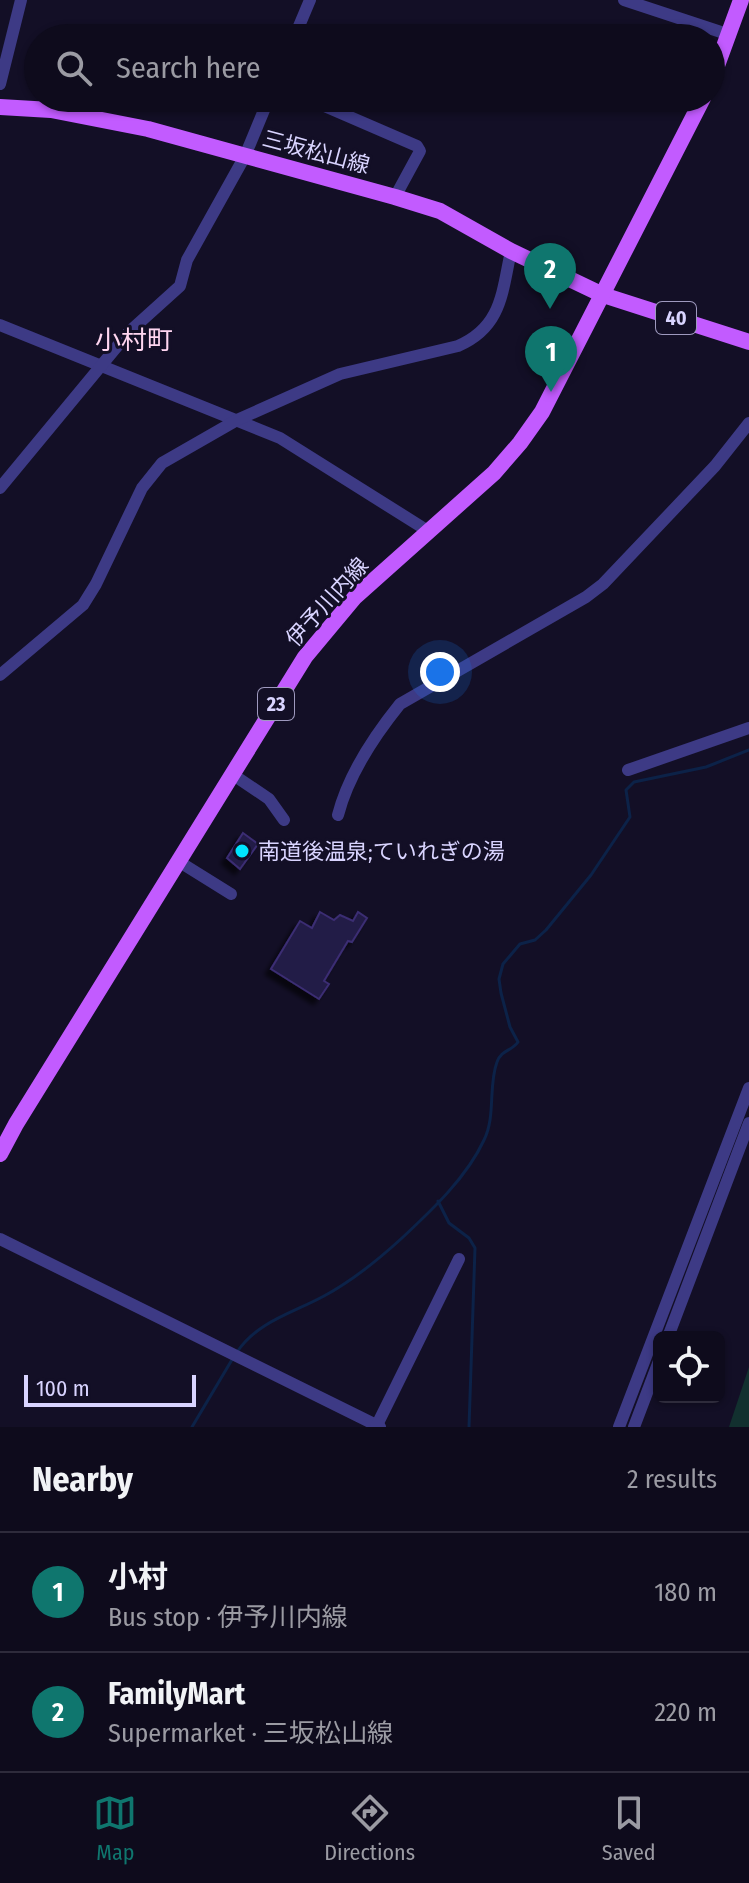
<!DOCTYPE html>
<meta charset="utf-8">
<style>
:root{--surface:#0e0b1c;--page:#1c1929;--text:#f1f3f6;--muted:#9b9ba3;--line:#2e2b3b;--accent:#0f766e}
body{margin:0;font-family:"Fira Sans Condensed","Noto Sans JP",sans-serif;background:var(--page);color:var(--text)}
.controls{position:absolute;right:24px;bottom:24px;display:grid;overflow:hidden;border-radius:12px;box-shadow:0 2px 6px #0004}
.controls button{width:72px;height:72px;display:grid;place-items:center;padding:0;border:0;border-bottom:2px solid var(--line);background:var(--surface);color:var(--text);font:40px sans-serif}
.scale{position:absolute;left:24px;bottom:20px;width:172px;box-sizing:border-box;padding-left:8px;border:4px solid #d9d4ff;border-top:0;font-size:22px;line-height:28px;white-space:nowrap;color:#d9d4ff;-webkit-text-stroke:6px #130f26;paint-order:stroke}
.you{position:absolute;left:440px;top:672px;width:28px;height:28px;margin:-20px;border:6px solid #fff;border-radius:50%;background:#1a73e8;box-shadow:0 0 0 12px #1a73e833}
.badge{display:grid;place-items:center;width:52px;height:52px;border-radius:50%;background:var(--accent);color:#fff;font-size:26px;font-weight:700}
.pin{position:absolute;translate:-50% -66px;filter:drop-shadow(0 2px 4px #0008)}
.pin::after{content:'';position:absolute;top:42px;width:28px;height:24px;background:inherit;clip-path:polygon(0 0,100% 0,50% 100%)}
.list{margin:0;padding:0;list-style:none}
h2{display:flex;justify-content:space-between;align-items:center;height:104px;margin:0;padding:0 32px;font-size:34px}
h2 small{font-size:26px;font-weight:400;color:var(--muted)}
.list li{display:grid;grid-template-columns:52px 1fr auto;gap:24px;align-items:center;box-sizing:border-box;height:120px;padding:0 32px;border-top:2px solid var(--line)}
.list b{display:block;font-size:30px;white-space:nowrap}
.list p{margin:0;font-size:26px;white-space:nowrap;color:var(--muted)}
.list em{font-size:26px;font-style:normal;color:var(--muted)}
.icon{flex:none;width:44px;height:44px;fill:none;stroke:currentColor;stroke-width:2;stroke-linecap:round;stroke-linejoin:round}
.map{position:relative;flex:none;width:749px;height:1427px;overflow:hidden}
.search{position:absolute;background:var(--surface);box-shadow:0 2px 6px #0004;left:24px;right:24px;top:24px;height:88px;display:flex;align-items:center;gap:20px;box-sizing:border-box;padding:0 28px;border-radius:44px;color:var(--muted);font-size:30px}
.sheet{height:344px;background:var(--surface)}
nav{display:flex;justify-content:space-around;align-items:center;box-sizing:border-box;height:112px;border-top:2px solid var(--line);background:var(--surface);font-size:22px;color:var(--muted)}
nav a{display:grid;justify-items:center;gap:4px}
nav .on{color:var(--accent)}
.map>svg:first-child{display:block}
.green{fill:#12302f}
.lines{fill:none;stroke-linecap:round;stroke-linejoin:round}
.stream{stroke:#0c2248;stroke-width:3}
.building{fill:#241b47;stroke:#3b2d73;stroke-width:2;filter:url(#shadow)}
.minor{stroke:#3d3a85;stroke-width:12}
.major{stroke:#c25bff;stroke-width:16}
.poi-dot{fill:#00e5ff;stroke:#130f26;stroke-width:3}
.labels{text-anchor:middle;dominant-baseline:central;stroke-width:6;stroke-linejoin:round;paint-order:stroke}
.shield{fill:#130f26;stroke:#9e99be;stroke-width:2}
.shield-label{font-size:20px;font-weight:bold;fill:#d9d4ff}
.street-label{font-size:22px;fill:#d9d4ff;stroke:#130f26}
.poi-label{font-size:22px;fill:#d9d4ff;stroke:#130f26;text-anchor:start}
.quarter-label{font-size:26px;fill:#ffd6f0;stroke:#130f26}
</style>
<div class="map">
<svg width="749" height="1427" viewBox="0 0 749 1427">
<defs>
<filter id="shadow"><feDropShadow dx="-5.5" dy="5.5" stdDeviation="2" flood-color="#0009"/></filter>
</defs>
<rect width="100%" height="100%" fill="#130f26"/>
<polygon class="green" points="749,1367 749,1427 729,1427"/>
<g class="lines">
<g class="stream">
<polyline points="438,1201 449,1223 469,1238 475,1248 469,1427"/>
<path d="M 237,1352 C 258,1321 293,1313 324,1296 C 352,1281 378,1260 402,1238 C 432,1210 467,1177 484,1140 C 496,1116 488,1086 497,1062 C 501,1050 512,1051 518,1042 L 510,1027 L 501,993 L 499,979 L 503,964 L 520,944 L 535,940 L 546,930 L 591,875 L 630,817 L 626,790 L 634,782 L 706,767 L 749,750"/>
<polyline points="192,1427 233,1358"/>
</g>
</g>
<g class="building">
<polygon points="243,833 258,844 240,869 227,858"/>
<polygon points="320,912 334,920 340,915 353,921 358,912 367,918 352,942 348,941 324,981 329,984 319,999 271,969 300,921 312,928"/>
</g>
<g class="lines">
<g class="minor">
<polyline points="624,0 730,35"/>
<polyline points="294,38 310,0"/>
<polyline points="0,84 21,0"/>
<polyline points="306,98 417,146 420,151 395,197"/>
<polyline points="0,325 280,438 428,531"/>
<polyline points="0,488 129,332 180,286 187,260 245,156 269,98"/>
<path d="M 0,675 L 83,605 L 96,584 L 142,488 L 162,463 L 237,420 L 340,374 L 458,346 C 502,327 502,292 511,251"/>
<polyline points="628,770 749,728"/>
<polyline points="232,774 269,799 284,820"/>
<path d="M 338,815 C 348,776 375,735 400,704 L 586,597 L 603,584 L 715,466 L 749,423"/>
<polyline points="178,861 231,894"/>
<polyline points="0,1239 380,1427"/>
<polyline points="668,1337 749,1123"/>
<polyline points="376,1427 459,1259"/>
<polyline points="619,1427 749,1088"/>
<polyline points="634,1427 659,1361"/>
</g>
<g class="major">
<polyline points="711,82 741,0"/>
<polyline points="0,107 51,110 148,129 395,197 440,211 511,251 603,295 749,342"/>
<polyline points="0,1154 16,1124 305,657 355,597 494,473 520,443 542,412 703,98"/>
</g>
</g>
<circle class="poi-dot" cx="242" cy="851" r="8"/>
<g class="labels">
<g class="shield">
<rect x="656" y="302" width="40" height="32" rx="6"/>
<rect x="258" y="688" width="36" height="32" rx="6"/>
</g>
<g class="shield-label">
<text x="676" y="318">40</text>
<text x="276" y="704">23</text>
</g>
<g class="street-label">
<text transform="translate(316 152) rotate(15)">三坂松山線</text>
<text transform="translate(327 602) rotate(-48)">伊予川内線</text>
</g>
<g class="poi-label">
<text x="258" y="851">南道後温泉;ていれぎの湯</text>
</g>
<g class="quarter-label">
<text x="134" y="340">小村町</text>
</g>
</g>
</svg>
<div class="controls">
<button><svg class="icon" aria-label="locate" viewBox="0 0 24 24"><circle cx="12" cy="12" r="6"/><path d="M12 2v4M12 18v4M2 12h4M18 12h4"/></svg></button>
</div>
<div class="scale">100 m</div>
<div class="you"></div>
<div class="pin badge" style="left:551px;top:392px">1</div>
<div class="pin badge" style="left:550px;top:309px">2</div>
<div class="search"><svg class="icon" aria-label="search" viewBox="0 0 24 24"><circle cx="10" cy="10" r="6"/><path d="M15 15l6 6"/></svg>Search here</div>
</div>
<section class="sheet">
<h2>Nearby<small>2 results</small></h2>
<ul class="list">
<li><span class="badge">1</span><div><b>小村</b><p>Bus stop · 伊予川内線</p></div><em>180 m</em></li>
<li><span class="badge">2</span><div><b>FamilyMart</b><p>Supermarket · 三坂松山線</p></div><em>220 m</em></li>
</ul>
</section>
<nav>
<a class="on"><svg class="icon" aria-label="map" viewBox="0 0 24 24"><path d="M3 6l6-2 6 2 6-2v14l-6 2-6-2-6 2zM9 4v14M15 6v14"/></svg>Map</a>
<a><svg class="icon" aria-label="directions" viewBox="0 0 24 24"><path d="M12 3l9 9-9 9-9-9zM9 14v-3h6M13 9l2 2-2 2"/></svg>Directions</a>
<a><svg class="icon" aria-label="saved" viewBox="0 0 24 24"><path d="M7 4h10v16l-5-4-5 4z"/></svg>Saved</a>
</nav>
